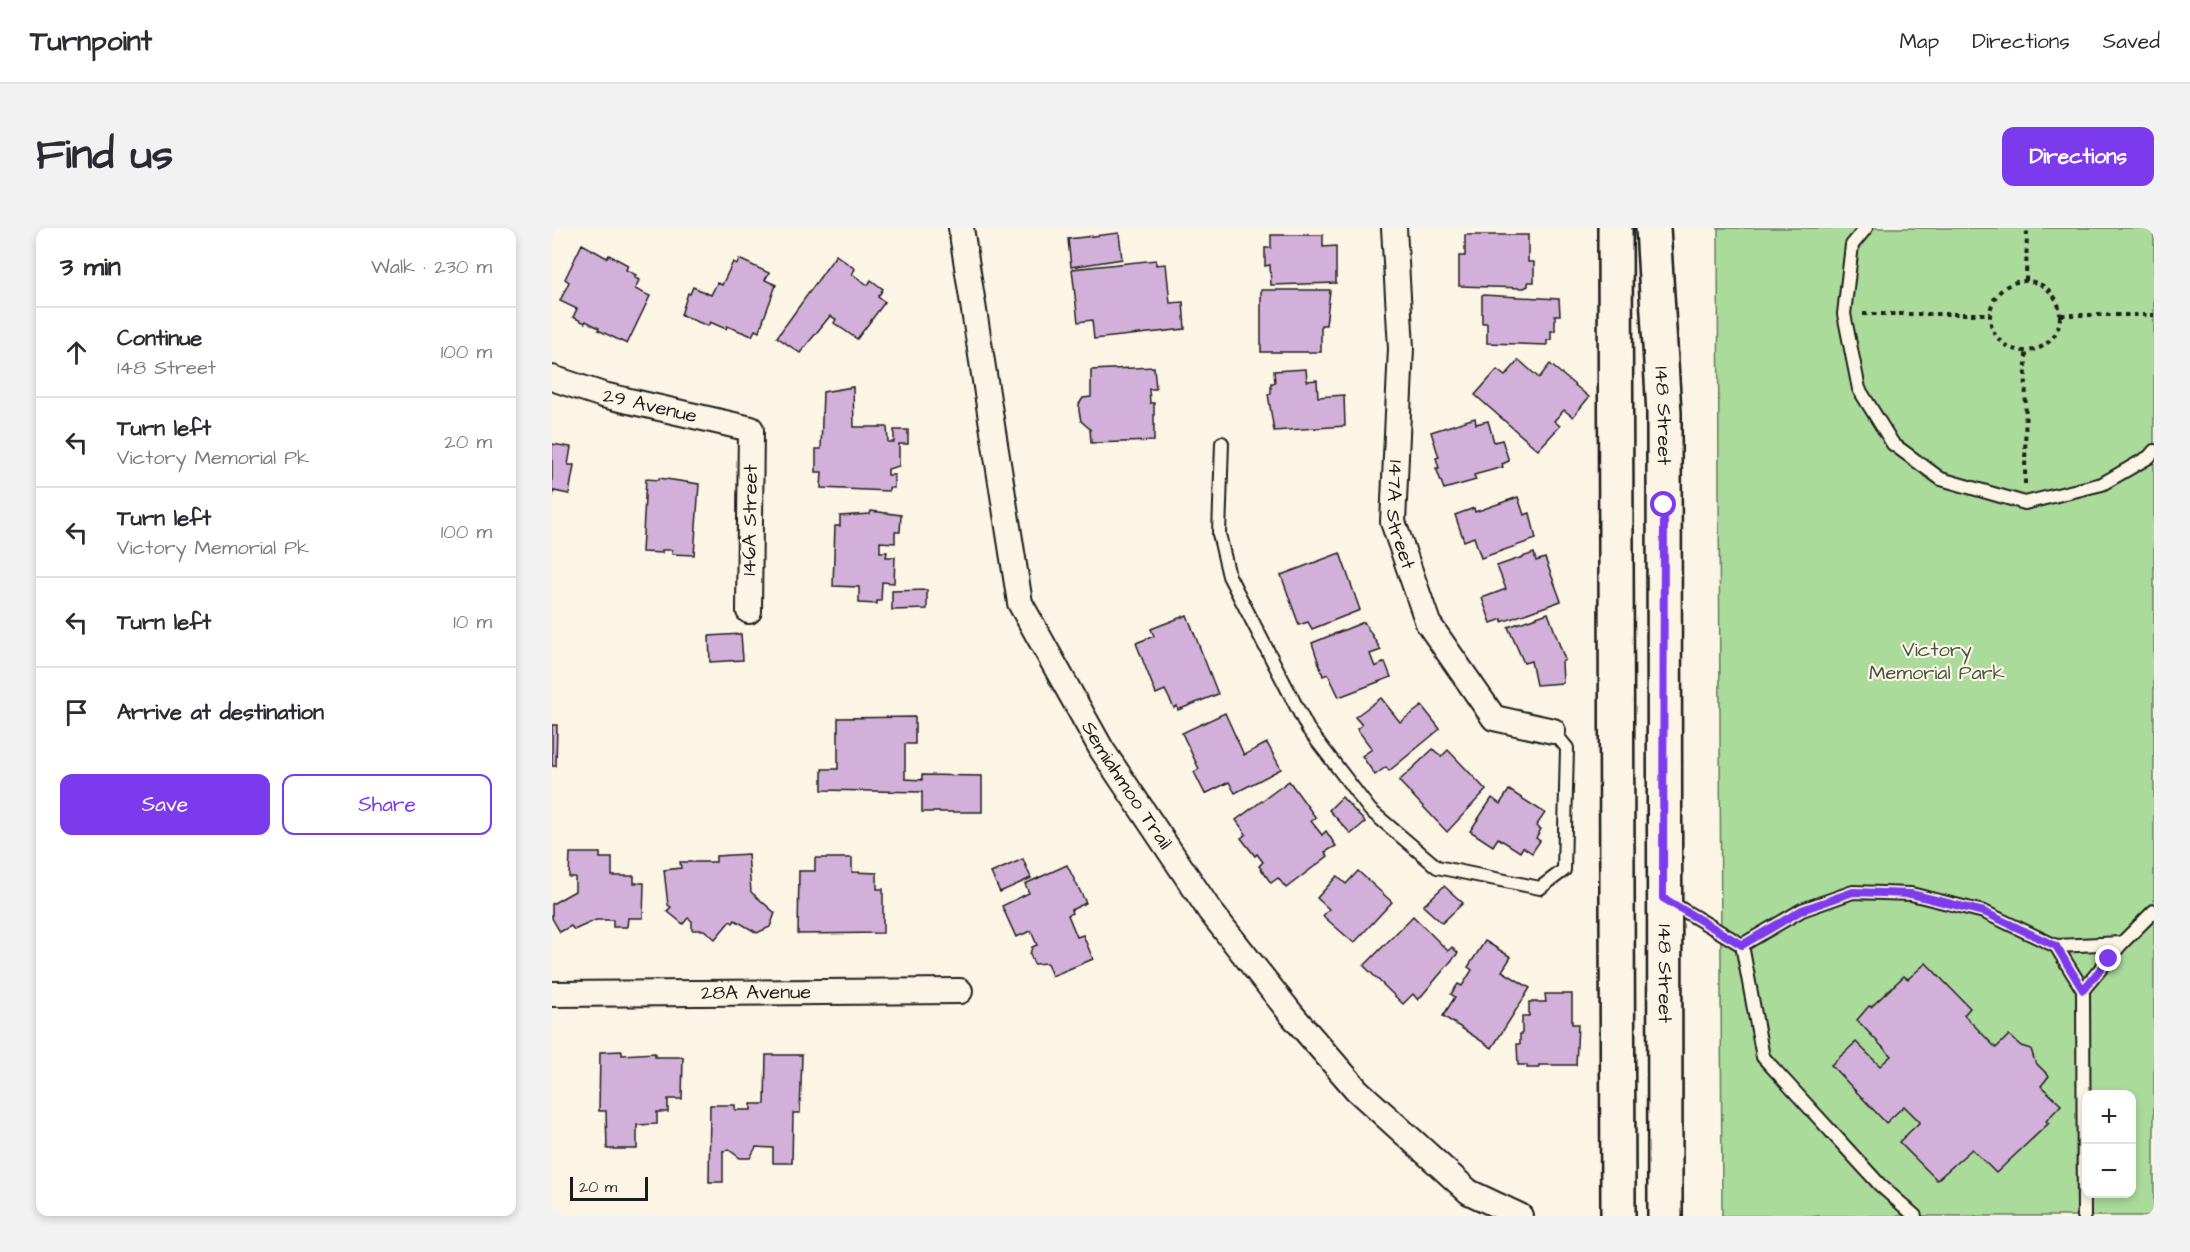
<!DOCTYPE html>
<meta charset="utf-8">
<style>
:root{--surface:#fff;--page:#f2f2f3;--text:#2b2b33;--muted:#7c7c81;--line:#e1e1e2;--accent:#7c3aed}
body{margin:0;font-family:"Architects Daughter",sans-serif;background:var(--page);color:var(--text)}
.controls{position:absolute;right:18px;bottom:18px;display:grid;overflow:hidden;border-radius:12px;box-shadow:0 3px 9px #0003}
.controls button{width:54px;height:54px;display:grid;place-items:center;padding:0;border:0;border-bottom:2px solid var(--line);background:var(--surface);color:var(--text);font:30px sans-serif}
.scale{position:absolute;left:18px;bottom:15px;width:78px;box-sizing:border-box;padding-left:6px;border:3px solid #1c1c1c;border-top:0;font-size:16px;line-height:21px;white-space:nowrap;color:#1c1c1c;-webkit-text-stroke:4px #fcf5e5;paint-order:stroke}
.stop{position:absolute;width:18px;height:18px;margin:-14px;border:4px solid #7c3aed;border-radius:50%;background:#fff}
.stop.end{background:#7c3aed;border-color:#fff;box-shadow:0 2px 6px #0008}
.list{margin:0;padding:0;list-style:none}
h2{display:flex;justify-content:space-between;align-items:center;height:78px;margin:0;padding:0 24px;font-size:26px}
h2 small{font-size:20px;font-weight:400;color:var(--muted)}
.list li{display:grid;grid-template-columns:39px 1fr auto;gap:18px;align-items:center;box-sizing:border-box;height:90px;padding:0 24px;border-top:2px solid var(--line)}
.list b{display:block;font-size:22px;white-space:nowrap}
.list p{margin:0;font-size:20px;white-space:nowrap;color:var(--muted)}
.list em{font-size:20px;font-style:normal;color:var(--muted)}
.actions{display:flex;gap:12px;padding:18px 24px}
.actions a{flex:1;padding:14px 0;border:2px solid var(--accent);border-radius:12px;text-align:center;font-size:21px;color:var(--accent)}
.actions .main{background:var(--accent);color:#fff}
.icon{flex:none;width:33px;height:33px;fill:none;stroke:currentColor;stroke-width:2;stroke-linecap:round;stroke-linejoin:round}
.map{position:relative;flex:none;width:1602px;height:988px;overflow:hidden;border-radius:12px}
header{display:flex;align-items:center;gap:36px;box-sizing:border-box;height:84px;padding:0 30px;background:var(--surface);border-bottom:2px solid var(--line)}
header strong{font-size:28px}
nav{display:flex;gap:33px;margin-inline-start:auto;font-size:21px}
.intro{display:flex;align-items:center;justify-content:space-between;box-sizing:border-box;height:144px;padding:0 36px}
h1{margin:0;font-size:42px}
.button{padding:15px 27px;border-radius:12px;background:var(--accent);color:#fff;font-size:21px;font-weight:700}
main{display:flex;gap:36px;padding:0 36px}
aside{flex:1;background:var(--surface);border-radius:12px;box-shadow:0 3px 9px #0003}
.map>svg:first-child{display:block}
.green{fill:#abdb9b;stroke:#647c5c;stroke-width:1.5;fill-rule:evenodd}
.building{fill:#d3b0da;stroke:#1c1c1c;stroke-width:1.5}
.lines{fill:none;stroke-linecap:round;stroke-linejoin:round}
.service-casing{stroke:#1c1c1c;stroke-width:16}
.minor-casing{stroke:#1c1c1c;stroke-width:28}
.secondary-casing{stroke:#1c1c1c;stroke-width:38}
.path{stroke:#1c1c1c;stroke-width:4;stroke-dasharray:4.5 4.5;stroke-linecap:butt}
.service{stroke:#fcf5e5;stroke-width:12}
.minor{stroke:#fcf5e5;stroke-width:24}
.secondary{stroke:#fcf5e5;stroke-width:33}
.route{stroke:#7c3aed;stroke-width:8}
.labels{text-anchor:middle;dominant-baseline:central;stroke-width:4.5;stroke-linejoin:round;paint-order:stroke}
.street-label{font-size:20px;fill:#1c1c1c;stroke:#fcf5e5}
.park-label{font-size:20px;fill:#475542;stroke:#fcf5e5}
</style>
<header>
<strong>Turnpoint</strong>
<nav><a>Map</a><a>Directions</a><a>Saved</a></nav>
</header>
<div class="intro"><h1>Find us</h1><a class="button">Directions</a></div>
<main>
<aside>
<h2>3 min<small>Walk · 230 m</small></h2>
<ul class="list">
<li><svg class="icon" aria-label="ahead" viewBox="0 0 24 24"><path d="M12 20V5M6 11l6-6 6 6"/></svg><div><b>Continue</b><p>148 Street</p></div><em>100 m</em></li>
<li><svg class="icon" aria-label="left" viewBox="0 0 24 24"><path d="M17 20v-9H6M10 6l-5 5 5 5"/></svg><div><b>Turn left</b><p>Victory Memorial Pk</p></div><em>20 m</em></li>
<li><svg class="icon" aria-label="left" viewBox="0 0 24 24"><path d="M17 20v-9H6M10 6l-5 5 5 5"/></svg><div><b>Turn left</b><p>Victory Memorial Pk</p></div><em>100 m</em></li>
<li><svg class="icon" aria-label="left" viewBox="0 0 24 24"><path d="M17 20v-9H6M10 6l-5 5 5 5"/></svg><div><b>Turn left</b></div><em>10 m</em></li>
<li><svg class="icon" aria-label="arrive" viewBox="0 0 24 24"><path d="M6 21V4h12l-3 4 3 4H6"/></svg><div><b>Arrive at destination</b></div></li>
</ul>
<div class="actions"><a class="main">Save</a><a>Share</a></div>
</aside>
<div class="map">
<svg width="1602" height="988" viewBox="0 0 1602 988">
<rect width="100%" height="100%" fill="#fcf5e5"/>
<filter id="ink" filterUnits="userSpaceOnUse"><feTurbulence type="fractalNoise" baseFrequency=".0167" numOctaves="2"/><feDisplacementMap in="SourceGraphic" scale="12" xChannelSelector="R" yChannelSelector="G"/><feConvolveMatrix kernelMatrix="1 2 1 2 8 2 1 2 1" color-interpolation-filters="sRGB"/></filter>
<g filter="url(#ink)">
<path class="green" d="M 1166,0 L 1602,0 L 1602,988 L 1170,988 ZM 1534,866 L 1580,866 L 1580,966 L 1534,966 Z"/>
<g class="building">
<polygon points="567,5 570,31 519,39 516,11"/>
<polygon points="719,7 771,7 771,19 784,18 784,55 719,57 718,37 713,38 713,20 719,20"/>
<polygon points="913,7 976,7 976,34 982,34 982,54 976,54 976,58 972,60 907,58 907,28 913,28"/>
<polygon points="30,16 55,30 57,27 76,37 74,42 84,47 82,49 87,52 83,61 98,68 75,116 46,102 47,100 34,93 33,95 21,89 25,81 8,73 17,54 13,51"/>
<polygon points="284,27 303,41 300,46 316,57 319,52 331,61 326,69 333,74 305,111 282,95 284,91 278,88 248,125 225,109"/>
<polygon points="187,31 217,45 213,52 224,57 207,104 203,102 200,108 175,98 174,101 158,94 156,98 129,87 136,65 138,66 141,59 159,67 165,55 170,57 181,34 185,36"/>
<polygon points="604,32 604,37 614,36 618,75 631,74 633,101 542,111 540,92 526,94 520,41"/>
<polygon points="709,62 778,62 774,97 769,97 769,124 709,124"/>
<polygon points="930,67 1007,71 1008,87 1003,87 1003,103 999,103 999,112 995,112 995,117 935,115 935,95 930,95"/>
<polygon points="967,132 987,150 998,136 1037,169 1021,189 1012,182 1002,193 1008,198 986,222 923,167 945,142 953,148"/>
<polygon points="602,139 604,161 597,161 598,175 602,175 602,213 539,215 538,201 529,193 527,183 527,176 531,170 539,169 539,142"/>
<polygon points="754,141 755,153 765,152 766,169 792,167 793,198 722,203 716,166 719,166 719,155 723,155 722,143"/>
<polygon points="301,159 302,199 335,199 336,214 342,214 342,202 356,202 356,216 347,216 347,238 336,241 336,247 342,247 342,260 337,260 337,263 269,260 270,244 264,244 264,221 269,221 271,164"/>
<polygon points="923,190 924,196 936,193 942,214 950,212 957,233 950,236 951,239 922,247 924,252 892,261 884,240 887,240 884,230 887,229 879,204"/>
<polygon points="0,216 19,219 16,237 22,237 17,266 2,263 0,272"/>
<polygon points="107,250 147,256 142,327 120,326 120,322 110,322 110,325 90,324 94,251 107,252"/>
<polygon points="966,269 972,287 978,285 984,311 929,330 922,309 912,313 903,287 922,280 923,284"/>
<polygon points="319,283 349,287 348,304 343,304 343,315 328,314 328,324 335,324 334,329 343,329 342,355 330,354 329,373 325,373 325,376 307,375 307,359 281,358 283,298 288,298 288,288 318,286"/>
<polygon points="788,325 808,382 760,401 756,394 747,397 729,347"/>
<polygon points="982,325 984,333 993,330 1009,373 950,394 950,391 939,395 930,370 954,361 945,338"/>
<polygon points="375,362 375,381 340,382 340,363"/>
<polygon points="996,385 1013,432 1010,434 1011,455 984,457 979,433 972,435 956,399"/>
<polygon points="635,387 666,466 626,482 625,478 622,480 613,462 604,466 584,415 602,408 599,401"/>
<polygon points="812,394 829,422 818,426 823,439 833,434 839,449 787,469 776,446 771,448 760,415"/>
<polygon points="189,406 191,432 158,434 157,408"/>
<polygon points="829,470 848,494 870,478 888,501 837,543 834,539 823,547 810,528 820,521 805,501 810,497 803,489"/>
<polygon points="673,485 692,527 715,515 729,541 683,565 677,554 653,566 642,544 647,541 630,505"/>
<polygon points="363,489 363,516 353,516 353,551 370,552 370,547 430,548 430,584 370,584 370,564 270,562 270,541 286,541 286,490"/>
<polygon points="0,497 5,497 4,538 0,538"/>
<polygon points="881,521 889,529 896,522 934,562 895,604 847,553"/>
<polygon points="737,553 764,590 759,593 770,607 774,603 784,618 773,624 776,628 734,660 726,650 719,655 707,638 711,634 705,626 703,628 689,610 694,606 684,592"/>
<polygon points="957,562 993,585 984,598 989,601 984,610 988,613 980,625 971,619 968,624 946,610 941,618 918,603 940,570 948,576"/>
<polygon points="790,569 813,594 799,606 777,582"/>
<polygon points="18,625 48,625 48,630 60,630 60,648 82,648 82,655 92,655 91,690 76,690 75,699 61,699 61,692 44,692 22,702 19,698 8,704 0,690 0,676 23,663 23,649 17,649"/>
<polygon points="196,626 199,664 223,685 218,699 205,705 183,692 181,695 178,693 163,711 152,702 140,702 140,693 136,690 131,696 115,683 119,679 116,677 112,642 129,640 128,634 164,634 164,628"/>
<polygon points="263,630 300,630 300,644 325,645 325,661 331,661 331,705 246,706 247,643 263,643"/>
<polygon points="471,631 479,650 448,664 439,645"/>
<polygon points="515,637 534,675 519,682 520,685 516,687 525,709 531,707 541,731 500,748 495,735 482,736 478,726 480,719 485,717 479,703 464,709 450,678 477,665 473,656"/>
<polygon points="806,643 840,674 802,715 771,688 777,681 765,670 785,648 794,656"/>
<polygon points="892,658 911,675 890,695 871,678"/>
<polygon points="861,688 896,723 900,719 906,725 866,772 861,766 851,776 812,738"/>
<polygon points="933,713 959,729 950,743 978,760 940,820 891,788 903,769 899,766 906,756 910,758 920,742 916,739"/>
<polygon points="1374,735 1418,780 1412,787 1444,820 1457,807 1469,818 1479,821 1483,834 1497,848 1489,858 1509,877 1494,893 1497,895 1444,945 1420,921 1385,952 1347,914 1368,894 1352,878 1334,895 1279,837 1304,814 1328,838 1339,828 1305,792 1317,778 1319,779 1352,748 1356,751"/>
<polygon points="993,766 1020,766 1020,796 1026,796 1024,837 987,837 987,840 975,840 975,837 966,837 965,816 968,816 968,806 970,806 970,788 977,788 977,774 994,774"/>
<polygon points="70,823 70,827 103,825 103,829 131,829 130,871 116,871 116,884 105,884 105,896 85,897 85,921 55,921 54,883 47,883 48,824"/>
<polygon points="214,827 250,827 248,885 241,885 240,935 221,935 221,920 204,919 198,930 188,930 177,922 171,923 171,954 157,954 158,877 183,877 183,882 199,882 199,876 213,876"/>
</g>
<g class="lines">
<defs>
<g id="service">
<polyline points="1314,0 1300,17 1292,86 1307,161 1341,216 1389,251 1473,275 1550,256 1597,229 1602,223"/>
<polyline points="670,215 667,306 677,348 756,501 818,582 885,639 988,660 1012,642 1015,520 1001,503"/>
<polyline points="1116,673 1190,717 1250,682 1301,664 1359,666 1432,684 1504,718 1531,762 1532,988"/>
<polyline points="1190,717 1211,829 1328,957 1363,988"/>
<polyline points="1504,718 1570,715"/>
<polyline points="1531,762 1570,715 1602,683"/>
</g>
<g id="minor">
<path id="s1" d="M 409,0 L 468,375 L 550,522 L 658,683 L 740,787 L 805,862 L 917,964 L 968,988"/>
<path id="s2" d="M 842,0 L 849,120 L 841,294 L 876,395 L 942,490 L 1001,503"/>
<path id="s3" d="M 0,150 L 51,167 L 199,201 L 197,383"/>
<path id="s4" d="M 0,766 L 408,763"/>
</g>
<g id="secondary">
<polyline points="1063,0 1066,988"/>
<path id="s5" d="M 1101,0 L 1112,185 L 1113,988"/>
</g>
</defs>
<use href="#service" class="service-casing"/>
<use href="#minor" class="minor-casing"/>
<use href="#secondary" class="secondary-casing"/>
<g class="path">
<polyline points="1474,53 1475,0"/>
<circle cx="1473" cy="88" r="35"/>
<polyline points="1311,86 1438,86"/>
<polyline points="1509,87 1602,87"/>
<polyline points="1473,256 1474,123"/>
</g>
<use href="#service" class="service"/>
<use href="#minor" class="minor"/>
<use href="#secondary" class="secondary"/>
</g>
</g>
<g class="lines" filter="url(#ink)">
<polyline class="route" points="1112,277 1111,670 1190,717 1250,682 1301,664 1359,666 1432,684 1504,718 1531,762 1557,731"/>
</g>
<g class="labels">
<g class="street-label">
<text stroke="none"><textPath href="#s3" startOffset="102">29 Avenue</textPath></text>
<text stroke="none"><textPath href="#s5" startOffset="188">148 Street</textPath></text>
<text stroke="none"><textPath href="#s2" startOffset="288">147A Street</textPath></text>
<text transform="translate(198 292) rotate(-89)">146A Street</text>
<text stroke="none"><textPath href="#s1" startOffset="591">Semiahmoo Trail</textPath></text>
<text stroke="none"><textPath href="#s5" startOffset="746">148 Street</textPath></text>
<text stroke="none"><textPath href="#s4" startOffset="204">28A Avenue</textPath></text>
</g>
<g class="park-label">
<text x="1385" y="422">Victory<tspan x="1385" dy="23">Memorial Park</tspan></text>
</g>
</g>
</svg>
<div class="controls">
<button>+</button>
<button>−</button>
</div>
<div class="scale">20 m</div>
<div class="stop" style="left:1112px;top:277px"></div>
<div class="stop end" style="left:1557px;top:731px"></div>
</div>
</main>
